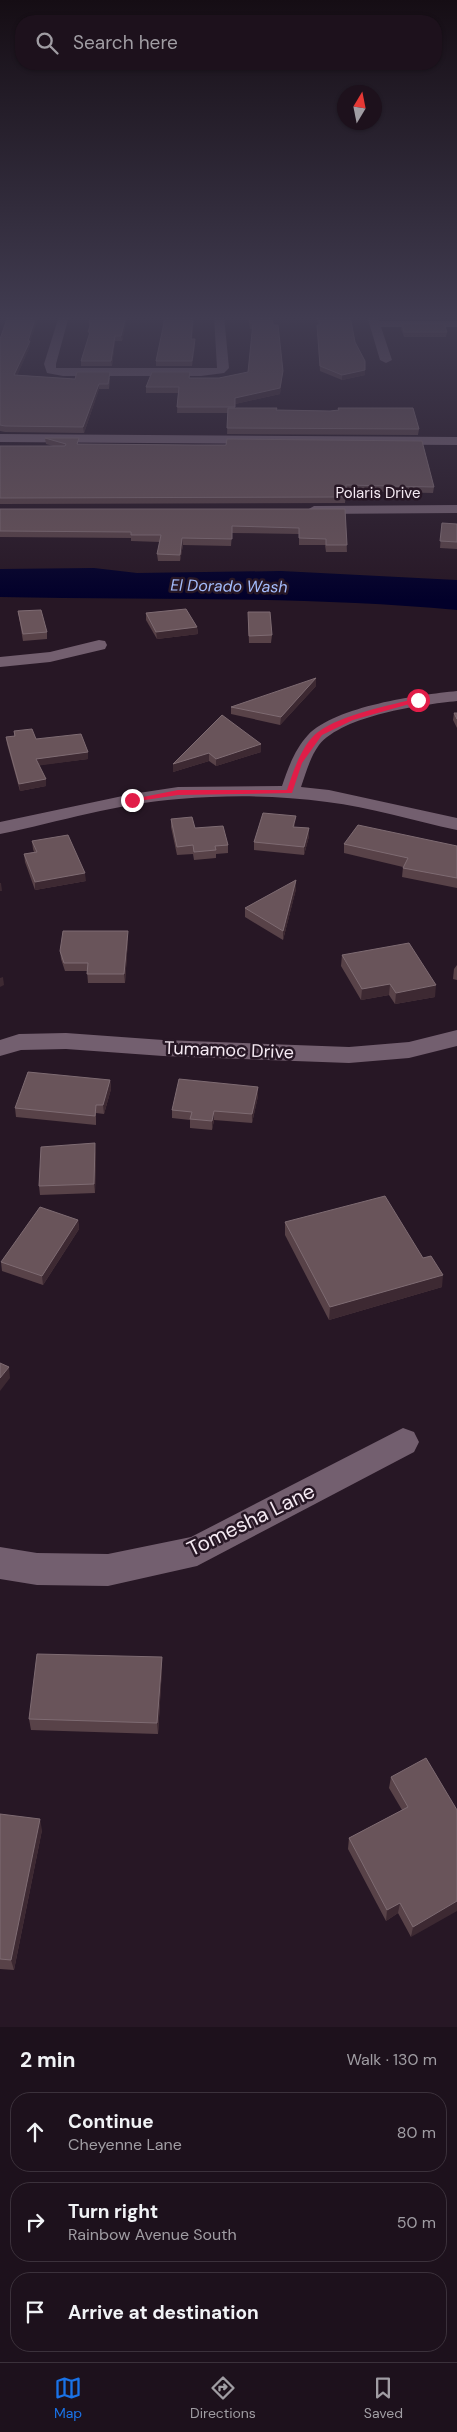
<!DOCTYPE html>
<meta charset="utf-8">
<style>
:root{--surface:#1d111c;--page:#251a25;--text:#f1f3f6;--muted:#a09da3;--line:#3b313b;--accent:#1a73e8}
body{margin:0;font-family:"DM Sans",sans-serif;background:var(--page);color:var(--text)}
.compass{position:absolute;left:337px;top:85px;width:45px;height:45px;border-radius:50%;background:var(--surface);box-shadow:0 1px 4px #0004;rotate:10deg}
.stop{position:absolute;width:15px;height:15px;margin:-11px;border:4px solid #e11d48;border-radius:50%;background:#fff}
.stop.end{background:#e11d48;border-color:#fff;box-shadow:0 1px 5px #0008}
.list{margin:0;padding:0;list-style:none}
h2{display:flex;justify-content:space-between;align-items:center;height:65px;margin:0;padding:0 20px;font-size:21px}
h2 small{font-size:16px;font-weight:400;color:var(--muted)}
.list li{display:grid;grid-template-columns:32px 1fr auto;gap:15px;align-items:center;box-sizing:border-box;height:80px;margin:0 10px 10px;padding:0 10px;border:1px solid var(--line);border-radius:20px}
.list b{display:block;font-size:19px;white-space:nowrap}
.list p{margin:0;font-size:16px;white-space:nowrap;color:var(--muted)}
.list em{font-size:16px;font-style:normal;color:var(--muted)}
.icon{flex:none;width:28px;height:28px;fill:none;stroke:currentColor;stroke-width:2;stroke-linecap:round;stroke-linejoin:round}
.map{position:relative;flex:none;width:457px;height:2027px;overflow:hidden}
.search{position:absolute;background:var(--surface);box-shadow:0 1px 4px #0004;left:15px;right:15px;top:15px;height:55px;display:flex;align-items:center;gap:12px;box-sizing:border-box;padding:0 18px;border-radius:20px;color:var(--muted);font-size:19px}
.sheet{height:335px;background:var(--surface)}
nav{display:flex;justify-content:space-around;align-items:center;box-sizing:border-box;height:70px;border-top:1px solid var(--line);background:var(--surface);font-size:14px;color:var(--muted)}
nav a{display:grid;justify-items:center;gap:2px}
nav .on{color:var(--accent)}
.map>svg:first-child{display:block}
.water{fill:#02002a}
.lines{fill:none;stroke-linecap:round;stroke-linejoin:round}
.minor{fill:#735f6f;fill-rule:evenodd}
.wall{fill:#584248}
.shaded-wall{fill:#3d2932}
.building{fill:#69545a;stroke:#7e6b72}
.route{fill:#e11d48}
.labels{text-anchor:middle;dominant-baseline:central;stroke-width:5;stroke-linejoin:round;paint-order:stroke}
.far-street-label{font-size:15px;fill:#f4e9f2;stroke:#271725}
.far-water-label{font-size:16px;font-style:italic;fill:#a4bcfc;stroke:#271725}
.street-label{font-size:18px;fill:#f4e9f2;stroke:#271725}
.near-street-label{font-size:21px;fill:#f4e9f2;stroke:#271725}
</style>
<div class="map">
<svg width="457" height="2027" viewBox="0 0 457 2027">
<rect width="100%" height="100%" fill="#271725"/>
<path class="water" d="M 94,568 L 137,573 L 281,571 L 457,580 L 457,610 C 305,596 152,600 0,597 L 0,569 Z"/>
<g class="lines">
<g class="minor">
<polygon points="59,316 69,316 56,364 56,368 217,368 214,316 224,316 229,368 224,373 201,376 63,376 47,373 44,364"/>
<polygon points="367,316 377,316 379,321 457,321 457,327 381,327 392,360 386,363 380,360"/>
<polygon points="0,434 457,437 457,445 0,442"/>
<polygon points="457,505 457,513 314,514 307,510 314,506"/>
<polygon points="99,640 105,641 107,645 105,649 50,662 0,667 0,657 50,652"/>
<path d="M 457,691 L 457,701 C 420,705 344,715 319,745 C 310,757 306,773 301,787 L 329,790 L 457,818 L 457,830 C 414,821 370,807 327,802 C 278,795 228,795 179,799 C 119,803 59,822 0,834 L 0,822 L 132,794 L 178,787 L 282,786 C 288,768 295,749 308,735 C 336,706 418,695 457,691 Z"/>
<polygon points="457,1030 457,1046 409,1058 349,1063 163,1056 66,1049 21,1050 0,1056 0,1040 19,1034 66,1033 163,1040 349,1047 409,1042"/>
<polygon points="403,1428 414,1432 419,1442 414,1452 197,1566 108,1586 37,1585 0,1579 0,1547 37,1553 108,1554 191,1537"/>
</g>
</g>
<g class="wall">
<polygon points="8,316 39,316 30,341 30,346 17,375 75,379 110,378 109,389 99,389 84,433 5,432 0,431 0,339"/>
<polygon points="91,316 127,316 127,319 122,341 115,341 112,366 81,366 81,361 89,336 89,323"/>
<polygon points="163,316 194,316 192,339 195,345 192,366 156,366 156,361 164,323 163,323"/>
<polygon points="248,316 272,316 283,371 282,376 280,394 235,404 235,408 277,410 330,411 338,410 338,408 419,429 418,435 227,434 228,413 177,413 178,393 146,393 146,387 190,378 219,378 248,372 253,329 250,329"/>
<polygon points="315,316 350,316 355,342 365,375 342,380 320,371 317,330 317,325 319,325"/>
<polygon points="397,316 440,316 440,319 398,319"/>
<polygon points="402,324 447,332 446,337 404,337 401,329"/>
<polygon points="45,438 79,444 434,487 433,493 346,491 345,503 0,504 0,446 53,446 46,444"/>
<polygon points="0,509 345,509 347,552 326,552 325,545 299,545 299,534 232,533 231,546 183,545 180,561 158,561 157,554 160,542 131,541 131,538 0,537"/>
<polygon points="442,523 457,524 457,549 440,548"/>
<polygon points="18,611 47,632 47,639 23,641"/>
<polygon points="146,613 197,627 198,634 157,639 146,620"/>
<polygon points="248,619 272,635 271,643 249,643"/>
<polygon points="316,686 280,725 231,714 231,707"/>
<polygon points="454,713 457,713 457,728 453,720"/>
<polygon points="222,715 261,752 216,766 209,761 173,772 173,764"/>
<polygon points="14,731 36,739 88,752 88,759 39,765 46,779 46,786 20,791 7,744 6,737 14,736"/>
<polygon points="171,819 195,828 228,845 228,853 216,854 216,858 194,860 193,854 177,855 171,827"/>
<polygon points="295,824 294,827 309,836 304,855 254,850 254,842"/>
<polygon points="32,841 86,881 35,890 25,862 24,854 34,852 33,849"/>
<polygon points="344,844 457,846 457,888 402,877 403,867 344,853"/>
<polygon points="296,889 283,940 245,917 245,908"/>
<polygon points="128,939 125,983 88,983 87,971 65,971 61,959 60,951"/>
<polygon points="342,955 435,997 395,1004 389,995 361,1000 341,966"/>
<polygon points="457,965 457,980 453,979 454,969"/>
<polygon points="110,1080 111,1089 104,1114 96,1113 96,1125 16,1117 15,1108"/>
<polygon points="258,1087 258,1096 252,1123 214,1120 212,1130 190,1128 190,1120 172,1118 172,1110"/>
<polygon points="96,1152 95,1193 40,1195 39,1186"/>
<polygon points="78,1220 79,1229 43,1285 2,1271 1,1262"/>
<polygon points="285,1222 423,1258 442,1287 329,1320 285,1235"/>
<polygon points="162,1657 162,1669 158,1734 31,1730 29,1719"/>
<polygon points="391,1777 457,1810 411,1937 398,1913 386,1921 348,1849 349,1838 402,1810 389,1788"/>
<polygon points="0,1814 42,1830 14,1970 0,1969"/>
</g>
<g class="shaded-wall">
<polygon points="36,316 39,316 30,341 30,346 15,381 14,375"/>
<polygon points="126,316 127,319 122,341 121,336"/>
<polygon points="115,336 115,341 112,366 111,361"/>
<polygon points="195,339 195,345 192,366 192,361"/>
<polygon points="365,370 365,375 342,380 342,375"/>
<polygon points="283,371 280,394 235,404 235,398"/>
<polygon points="99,384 99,389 84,433 83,427"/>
<polygon points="182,538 183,545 180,561 180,555"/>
<polygon points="197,627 198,634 157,639 156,632"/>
<polygon points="316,678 316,686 280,725 281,717"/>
<polygon points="261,744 261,752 216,766 216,759"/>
<polygon points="88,752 88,759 36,766 36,759"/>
<polygon points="209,753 209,761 173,772 173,764"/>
<polygon points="46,779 46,786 20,791 19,784"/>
<polygon points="296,816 295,824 292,835 293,827"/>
<polygon points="309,828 309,836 304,855 304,847"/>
<polygon points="85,873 86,881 35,890 35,882"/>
<polygon points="296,880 296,889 283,940 283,931"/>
<polygon points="0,883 1,883 2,891 0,891"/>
<polygon points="128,931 128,939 125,983 124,974"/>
<polygon points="3,977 4,985 0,987 0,978"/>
<polygon points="390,984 389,995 361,1000 362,989"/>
<polygon points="436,985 435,997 395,1004 396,993"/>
<polygon points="110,1080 111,1089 104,1114 103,1105"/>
<polygon points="258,1087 258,1096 252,1123 252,1114"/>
<polygon points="214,1111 214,1120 212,1130 212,1121"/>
<polygon points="95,1143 96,1152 95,1193 94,1184"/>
<polygon points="78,1220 79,1229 43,1285 42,1276"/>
<polygon points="443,1275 442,1287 329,1320 330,1307"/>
<polygon points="9,1367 10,1378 0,1391 0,1378"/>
<polygon points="162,1657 162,1669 158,1734 157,1723"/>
<polygon points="40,1819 42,1830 14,1970 11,1960"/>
<polygon points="457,1901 457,1911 411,1937 413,1927"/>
<polygon points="400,1903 398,1913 386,1921 387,1910"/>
</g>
<g class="building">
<polygon points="8,316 36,316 28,341 30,341 14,375 75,379 77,372 110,372 108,384 99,384 83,427 5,426 0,425 0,339"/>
<polygon points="91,316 126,316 121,336 115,336 111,361 81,361 90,332 88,332 91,323 89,323"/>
<polygon points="163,316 193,316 191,339 195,339 192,361 156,361 165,318 162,318"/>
<polygon points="249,316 272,316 273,325 278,325 283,371 280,388 235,398 235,407 177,407 179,387 146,387 152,372 190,372 189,378 219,378 248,372 253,323 250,323"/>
<polygon points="317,316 350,316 355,342 365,361 365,370 342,375 320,366 317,325 321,325"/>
<polygon points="402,324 444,324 447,332 404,332"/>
<polygon points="228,408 277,408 276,410 330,411 339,410 338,408 413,408 419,429 227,428"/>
<polygon points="45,438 79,438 77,444 194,445 226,445 227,439 422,441 434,487 346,485 346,497 0,498 0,446 65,446 66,444"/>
<polygon points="0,509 345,509 347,545 326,545 326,539 299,538 299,528 232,526 232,539 182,538 180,555 157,554 161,535 131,535 131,532 0,531"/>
<polygon points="442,523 457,524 457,542 440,541"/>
<polygon points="186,609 197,627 156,632 146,613"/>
<polygon points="41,610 47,632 23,634 18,611"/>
<polygon points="248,612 270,612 272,635 249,636"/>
<polygon points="316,678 281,717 231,707"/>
<polygon points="454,713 457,713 457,719"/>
<polygon points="222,715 261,744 216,759 209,753 173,764"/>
<polygon points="32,729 36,739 81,734 88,752 36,759 46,779 19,784 6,737 15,736 14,731"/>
<polygon points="263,813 296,816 293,827 309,828 304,847 254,842"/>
<polygon points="192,817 195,828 223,826 228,845 215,846 216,850 194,852 193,845 177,847 171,819"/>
<polygon points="358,825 457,846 457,878 403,868 408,858 344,844"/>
<polygon points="68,835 85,873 35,882 24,854 37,852 32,841"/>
<polygon points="296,880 283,931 245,908"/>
<polygon points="63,931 128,931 124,974 87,974 88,963 64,963 60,951"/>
<polygon points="409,943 436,985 396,993 390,984 362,989 342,955"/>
<polygon points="28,1072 110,1080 103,1105 96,1105 95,1116 15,1108"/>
<polygon points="179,1079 258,1087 252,1114 214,1111 212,1121 190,1119 192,1112 172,1110"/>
<polygon points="95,1143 94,1184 39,1186 41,1147"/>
<polygon points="385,1196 423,1258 431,1256 443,1275 330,1307 285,1222"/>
<polygon points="40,1207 78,1220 42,1276 1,1262"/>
<polygon points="0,1363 9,1367 0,1378"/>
<polygon points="37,1654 162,1657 157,1723 29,1719"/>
<polygon points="426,1758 457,1810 457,1901 413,1927 400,1903 387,1910 349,1838 408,1807 391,1777"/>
<polygon points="0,1814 40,1819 11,1960 0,1959"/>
</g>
<linearGradient id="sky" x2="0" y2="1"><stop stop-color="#150d14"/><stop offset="0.53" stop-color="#413c51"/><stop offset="1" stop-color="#413c51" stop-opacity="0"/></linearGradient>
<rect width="457" height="600" fill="url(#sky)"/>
<path class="route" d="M 418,698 L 420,701 L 353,720 L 322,735 L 302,763 L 292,793 L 178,795 L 132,802 L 128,800 L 178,790 L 287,790 C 293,772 302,744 318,732 C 343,714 388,706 418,698 Z"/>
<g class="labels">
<g class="far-street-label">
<text x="378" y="493">Polaris Drive</text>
</g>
<g class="far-water-label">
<text transform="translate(229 586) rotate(1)">El Dorado Wash</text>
</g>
<g class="street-label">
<text transform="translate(229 1050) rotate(2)">Tumamoc Drive</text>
</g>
<g class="near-street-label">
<text transform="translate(251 1520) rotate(-26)">Tomesha Lane</text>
</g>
</g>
</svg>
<svg class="compass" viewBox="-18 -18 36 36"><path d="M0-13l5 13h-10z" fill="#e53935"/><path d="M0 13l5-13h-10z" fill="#a09da3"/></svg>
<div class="stop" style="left:418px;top:700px"></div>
<div class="stop end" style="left:132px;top:800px"></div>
<div class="search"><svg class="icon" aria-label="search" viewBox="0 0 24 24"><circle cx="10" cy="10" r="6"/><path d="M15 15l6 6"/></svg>Search here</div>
</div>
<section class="sheet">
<h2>2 min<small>Walk · 130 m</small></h2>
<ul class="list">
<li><svg class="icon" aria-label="ahead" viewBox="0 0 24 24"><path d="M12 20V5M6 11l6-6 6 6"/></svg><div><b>Continue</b><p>Cheyenne Lane</p></div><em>80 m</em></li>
<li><svg class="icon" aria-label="right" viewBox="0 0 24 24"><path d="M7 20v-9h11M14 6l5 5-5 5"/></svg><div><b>Turn right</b><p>Rainbow Avenue South</p></div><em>50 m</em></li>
<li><svg class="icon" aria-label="arrive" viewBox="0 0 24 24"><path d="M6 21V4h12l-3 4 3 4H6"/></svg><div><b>Arrive at destination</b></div></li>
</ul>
</section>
<nav>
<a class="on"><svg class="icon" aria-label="map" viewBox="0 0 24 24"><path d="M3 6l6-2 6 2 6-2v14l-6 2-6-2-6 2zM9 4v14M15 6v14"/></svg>Map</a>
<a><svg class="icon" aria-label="directions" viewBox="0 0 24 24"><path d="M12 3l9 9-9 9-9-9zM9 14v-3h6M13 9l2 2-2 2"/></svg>Directions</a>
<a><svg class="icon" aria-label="saved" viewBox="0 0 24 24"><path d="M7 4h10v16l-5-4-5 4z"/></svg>Saved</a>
</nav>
